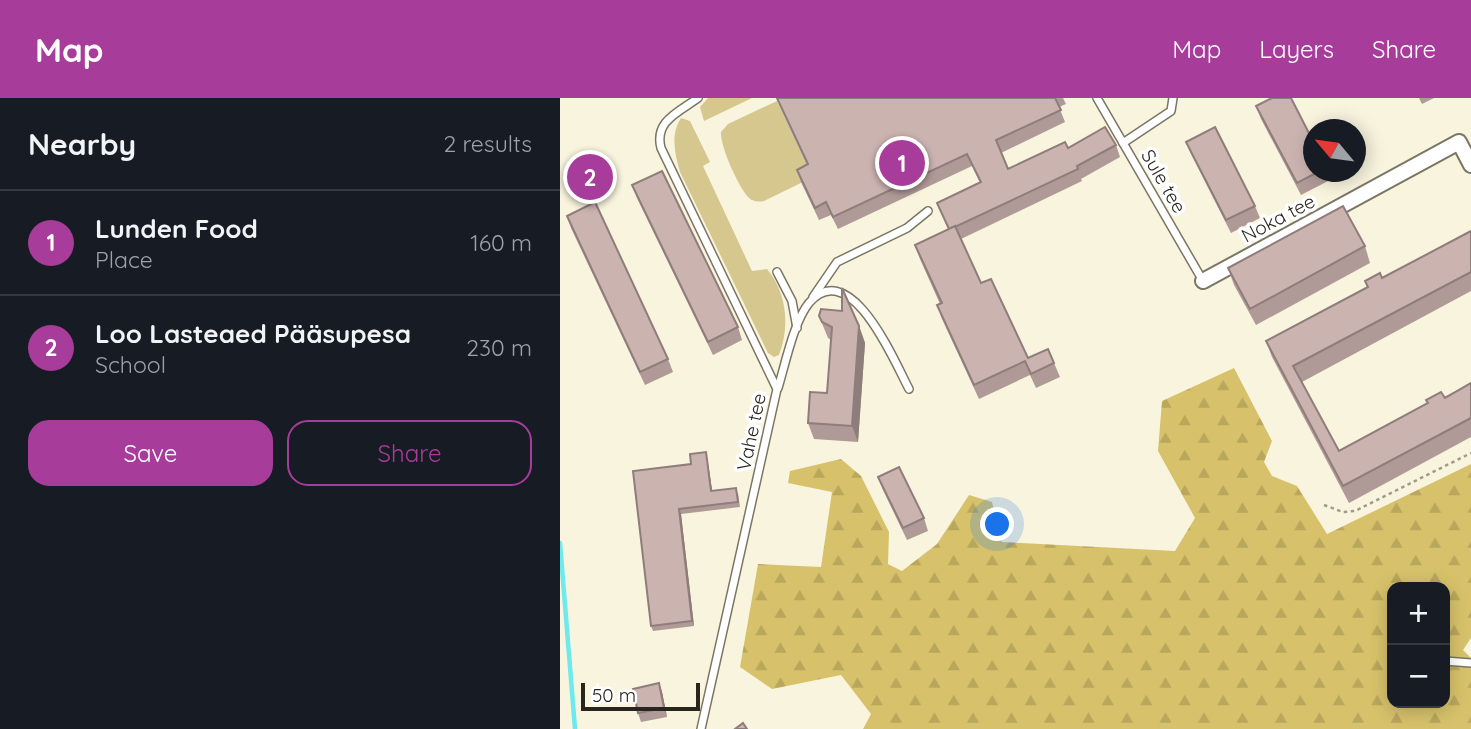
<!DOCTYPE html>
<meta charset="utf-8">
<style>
:root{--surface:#171b24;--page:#242831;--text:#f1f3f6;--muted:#9ea1a6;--line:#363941;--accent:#a83c9b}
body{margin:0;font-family:Quicksand,sans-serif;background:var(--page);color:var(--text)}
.controls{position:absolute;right:21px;bottom:21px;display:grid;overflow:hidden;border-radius:14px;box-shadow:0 4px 18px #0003}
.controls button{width:63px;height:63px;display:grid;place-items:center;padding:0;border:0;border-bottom:2px solid var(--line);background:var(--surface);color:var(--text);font:35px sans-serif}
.compass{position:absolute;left:743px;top:21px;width:63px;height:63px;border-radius:50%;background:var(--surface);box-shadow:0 4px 18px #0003;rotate:299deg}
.scale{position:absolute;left:21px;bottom:18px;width:119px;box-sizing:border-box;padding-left:7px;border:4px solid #27251d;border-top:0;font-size:19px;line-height:24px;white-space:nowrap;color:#27251d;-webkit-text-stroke:5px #fff;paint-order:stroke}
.you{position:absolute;left:438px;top:427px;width:24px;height:24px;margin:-18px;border:5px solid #fff;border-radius:50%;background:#1a73e8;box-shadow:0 0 0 10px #1a73e833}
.badge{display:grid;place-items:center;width:46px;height:46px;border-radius:50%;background:var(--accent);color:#fff;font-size:23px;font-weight:700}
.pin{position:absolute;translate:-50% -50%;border:4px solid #fff;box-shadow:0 2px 7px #0006}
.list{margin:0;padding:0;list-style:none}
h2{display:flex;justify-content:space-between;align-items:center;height:91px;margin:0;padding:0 28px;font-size:30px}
h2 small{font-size:23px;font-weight:400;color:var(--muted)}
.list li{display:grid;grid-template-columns:46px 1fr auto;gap:21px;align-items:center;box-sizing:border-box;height:105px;padding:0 28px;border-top:2px solid var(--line)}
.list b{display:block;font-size:26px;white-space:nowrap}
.list p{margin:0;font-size:23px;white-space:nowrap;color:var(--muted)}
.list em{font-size:23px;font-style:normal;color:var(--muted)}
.actions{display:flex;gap:14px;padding:21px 28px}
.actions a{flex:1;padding:16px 0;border:2px solid var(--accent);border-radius:21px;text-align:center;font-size:24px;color:var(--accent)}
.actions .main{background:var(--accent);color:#fff}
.map{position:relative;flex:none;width:911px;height:631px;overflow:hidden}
header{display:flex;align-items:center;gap:42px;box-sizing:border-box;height:98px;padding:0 35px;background:var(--accent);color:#fff}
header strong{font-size:33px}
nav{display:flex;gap:38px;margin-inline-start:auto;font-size:24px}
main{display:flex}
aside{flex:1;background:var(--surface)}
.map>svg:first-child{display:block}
.green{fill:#d5c78e}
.forest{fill:url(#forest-firs);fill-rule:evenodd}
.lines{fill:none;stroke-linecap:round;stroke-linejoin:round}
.stream{stroke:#6ee9ed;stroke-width:4.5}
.service-casing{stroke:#7b7663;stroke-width:10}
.minor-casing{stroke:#7b7663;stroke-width:18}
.path{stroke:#9f9c8c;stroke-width:2.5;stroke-dasharray:3.5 3.5;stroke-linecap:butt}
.service{stroke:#fff;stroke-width:7}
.minor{stroke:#fff;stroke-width:14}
.wall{fill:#af9a97}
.shaded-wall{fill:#8e7d7b}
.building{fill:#cbb3b0;stroke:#8e7d7b;stroke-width:2}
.labels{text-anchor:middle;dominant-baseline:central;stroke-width:7;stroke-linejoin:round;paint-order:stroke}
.street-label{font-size:19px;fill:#27251d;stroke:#fff}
</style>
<header>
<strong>Map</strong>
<nav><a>Map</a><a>Layers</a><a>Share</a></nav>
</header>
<main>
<aside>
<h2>Nearby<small>2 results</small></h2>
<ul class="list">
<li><span class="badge">1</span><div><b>Lunden Food</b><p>Place</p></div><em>160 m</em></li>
<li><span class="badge">2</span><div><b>Loo Lasteaed Pääsupesa</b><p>School</p></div><em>230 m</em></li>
</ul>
<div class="actions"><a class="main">Save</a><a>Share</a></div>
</aside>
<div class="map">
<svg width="911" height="631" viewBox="0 0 911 631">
<defs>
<pattern id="forest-firs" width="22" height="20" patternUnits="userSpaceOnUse" patternTransform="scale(1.75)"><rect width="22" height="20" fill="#d7c26b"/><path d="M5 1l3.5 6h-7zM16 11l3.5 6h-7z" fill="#b9a75c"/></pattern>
</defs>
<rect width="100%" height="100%" fill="#f9f4de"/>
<g class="green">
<polygon points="148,0 192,0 144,23 140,9"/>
<path d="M 217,3 L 253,79 L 204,103 C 198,104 193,104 188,99 C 178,88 160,48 161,34 L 168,26 Z"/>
<path d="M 121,20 L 130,23 L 150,64 L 143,68 L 192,173 L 207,171 C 227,195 230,229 219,257 L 214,259 L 208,255 L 120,74 C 115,56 110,37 121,20 Z"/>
</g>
<path class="forest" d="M 674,270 L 712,343 L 704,364 L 712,378 L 737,388 L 767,436 L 911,366 L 911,540 L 903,552 L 911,560 L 911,631 L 303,631 L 311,616 L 281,577 L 212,591 L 180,569 L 198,466 L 261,469 L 272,394 L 228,385 L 230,373 L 281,361 L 301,378 L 329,434 L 328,466 L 342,473 L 377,446 L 409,397 L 432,404 L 442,444 L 615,453 L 635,420 L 598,353 L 602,303 ZM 832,489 L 885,489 L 885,605 L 832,605 Z"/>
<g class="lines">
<polyline class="stream" points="0,445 15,631"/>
<defs>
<g id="service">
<path d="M 138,0 C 119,14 94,23 101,50 L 217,291 L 141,631"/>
<polyline points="537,0 643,183"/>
<polyline points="563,45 611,13 613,0"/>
<polyline points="217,174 232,203 237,230"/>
<polyline points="253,199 277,164 347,130 368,113"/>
<path d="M 218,290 C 225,267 234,223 249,205 C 291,157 335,265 349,291"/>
<polyline points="885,563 911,565"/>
</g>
<polyline id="minor" points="643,183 899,44 911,67"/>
</defs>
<use href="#service" class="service-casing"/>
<use href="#minor" class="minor-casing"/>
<polyline class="path" points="764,407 783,414 795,413 911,355"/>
<use href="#service" class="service"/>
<use href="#minor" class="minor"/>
</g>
<g class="wall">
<polygon points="216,0 503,0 506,6 499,9 505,24 441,55 448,71 508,50 556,47 560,59 521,81 522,83 401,141 421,185 468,260 494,265 500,279 476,290 470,277 419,301 382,221 377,207 380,206 360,161 355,147 388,131 377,105 420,85 412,68 278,131 271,117 259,122 241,84 237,72 247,67"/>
<polygon points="859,0 874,0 862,6"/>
<polygon points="696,8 753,74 769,74 772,81 741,97 701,21"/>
<polygon points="626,44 695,108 700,120 671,135 631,56"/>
<polygon points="72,87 178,229 182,242 153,257 77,100"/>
<polygon points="7,118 108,261 113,274 85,287 11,130"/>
<polygon points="911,133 911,193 742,284 779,353 911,285 911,339 789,405 712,259 706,243 807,189 805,183 822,180"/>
<polygon points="805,148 810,165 696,227 674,187 668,170"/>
<polygon points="259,218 299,228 305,245 298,344 254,341 248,325 267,295 271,242 268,240"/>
<polygon points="147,359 152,393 178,395 180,409 121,416 134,528 93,533 91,528 73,373 131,366"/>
<polygon points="318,379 364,420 368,433 347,442 323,392"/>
<polygon points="102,594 107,619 81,624 78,615"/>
</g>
<g class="shaded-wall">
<polygon points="299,228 305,245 298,344 292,328"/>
<polygon points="146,354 147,359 153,398 151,393"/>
<polygon points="119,411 121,416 134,528 132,523"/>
<polygon points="99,585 102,594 107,619 104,610"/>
</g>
<g class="building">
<polygon points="217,0 495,0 501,12 436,42 448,71 505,44 508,50 545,29 556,47 517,68 518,71 395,129 395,128 389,131 377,105 421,84 407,56 273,119 266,104 255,110 237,72 248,66"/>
<polygon points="712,0 731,0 753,43 753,74 758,74 737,85 696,8"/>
<polygon points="655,29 695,108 666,122 626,44"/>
<polygon points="102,73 178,229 148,244 72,87"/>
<polygon points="35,104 108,261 80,274 7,118"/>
<polygon points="783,108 805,148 690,211 668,170"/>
<polygon points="395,128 421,185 431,181 468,260 488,251 494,265 471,276 465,263 414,287 377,207 382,205 355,147"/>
<polygon points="911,133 911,174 733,268 779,353 868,305 866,302 881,294 885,300 911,285 911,320 783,388 706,243 808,189 805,183 820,175 822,180"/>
<polygon points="282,190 299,228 292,328 248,325 250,294 267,295 272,229 262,224 259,218 261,211 282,213"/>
<polygon points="146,354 151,393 176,390 178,404 119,411 132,523 91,528 73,373 131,366 130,356"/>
<polygon points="339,369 364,420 343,430 318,379"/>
<polygon points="99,585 104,610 78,615 73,591"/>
<polygon points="183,625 187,631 175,631"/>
</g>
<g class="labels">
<g class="street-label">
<text transform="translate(604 83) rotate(60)">Sule tee</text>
<text transform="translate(718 120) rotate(-28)">Noka tee</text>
<text transform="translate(191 334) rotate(-78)">Vahe tee</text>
</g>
</g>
</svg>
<div class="controls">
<button>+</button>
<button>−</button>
</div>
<svg class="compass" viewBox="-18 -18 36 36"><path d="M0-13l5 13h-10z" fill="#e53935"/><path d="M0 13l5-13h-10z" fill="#9ea1a6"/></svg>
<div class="scale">50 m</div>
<div class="you"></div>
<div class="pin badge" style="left:342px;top:65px">1</div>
<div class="pin badge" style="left:30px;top:79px">2</div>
</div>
</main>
